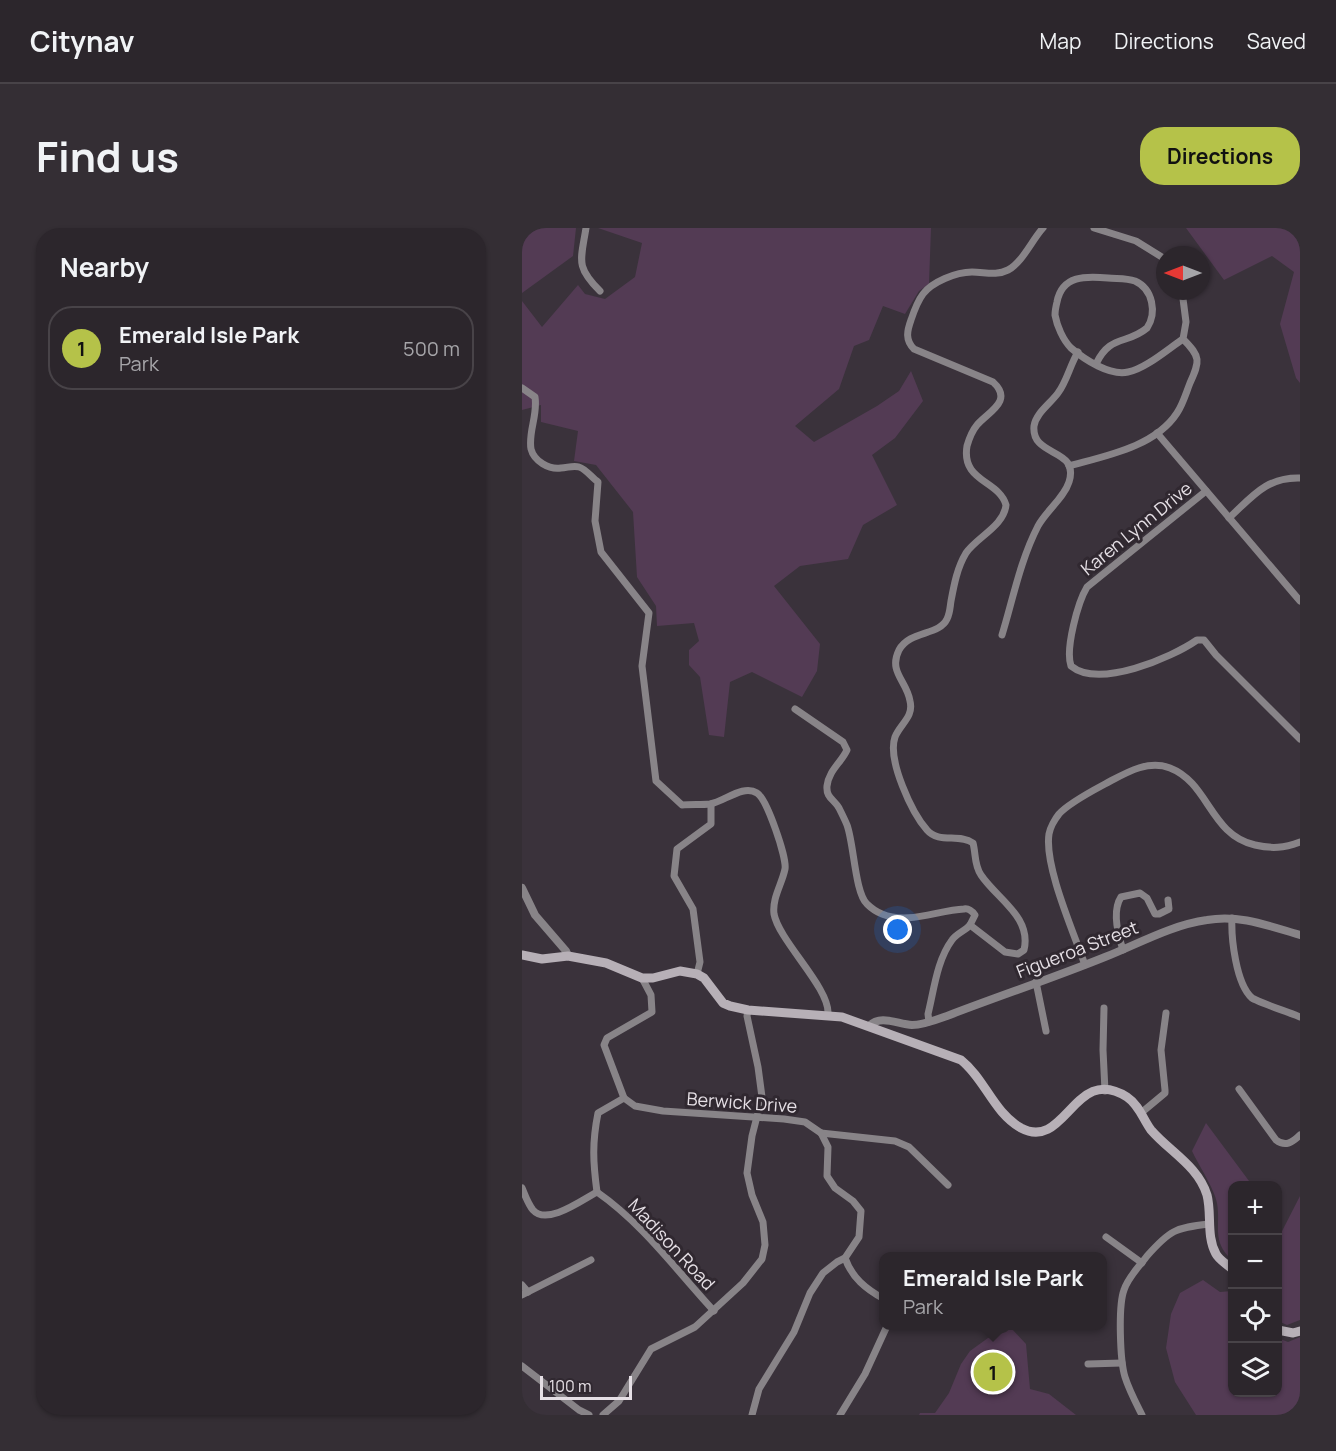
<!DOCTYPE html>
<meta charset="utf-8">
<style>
:root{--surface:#2c262c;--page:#342e34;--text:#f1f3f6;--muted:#a6a5a9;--line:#484348;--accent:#b5c249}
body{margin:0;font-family:Manrope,sans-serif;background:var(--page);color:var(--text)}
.controls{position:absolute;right:18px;bottom:18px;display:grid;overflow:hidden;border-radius:12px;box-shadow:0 2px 4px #0004}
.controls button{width:54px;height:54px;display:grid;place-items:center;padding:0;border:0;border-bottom:2px solid var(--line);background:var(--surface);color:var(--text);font:30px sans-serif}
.compass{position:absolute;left:634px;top:18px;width:54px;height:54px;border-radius:50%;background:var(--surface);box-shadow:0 2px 4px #0004;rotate:270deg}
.scale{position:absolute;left:18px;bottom:15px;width:92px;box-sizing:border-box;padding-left:6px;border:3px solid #e5dfe5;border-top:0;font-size:16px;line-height:21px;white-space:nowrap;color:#e5dfe5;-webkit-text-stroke:4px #302830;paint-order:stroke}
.you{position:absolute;left:376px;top:702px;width:21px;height:21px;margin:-15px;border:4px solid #fff;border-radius:50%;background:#1a73e8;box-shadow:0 0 0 9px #1a73e833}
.badge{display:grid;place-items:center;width:39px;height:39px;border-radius:50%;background:var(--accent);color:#111;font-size:20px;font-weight:700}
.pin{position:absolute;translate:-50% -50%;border:3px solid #fff;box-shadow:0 2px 6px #0006}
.popup{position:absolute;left:357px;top:1024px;width:228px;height:78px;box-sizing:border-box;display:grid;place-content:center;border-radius:12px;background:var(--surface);filter:drop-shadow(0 2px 4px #0005);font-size:20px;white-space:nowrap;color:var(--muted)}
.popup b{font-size:22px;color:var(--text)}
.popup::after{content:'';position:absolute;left:50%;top:100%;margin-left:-12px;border:12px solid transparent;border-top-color:var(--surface)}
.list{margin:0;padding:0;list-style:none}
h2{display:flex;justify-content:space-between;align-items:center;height:78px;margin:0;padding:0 24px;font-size:26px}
h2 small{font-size:20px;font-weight:400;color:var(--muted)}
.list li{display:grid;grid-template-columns:39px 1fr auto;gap:18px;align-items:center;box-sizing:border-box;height:84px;margin:0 12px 12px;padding:0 12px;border:2px solid var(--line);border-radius:24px}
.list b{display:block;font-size:22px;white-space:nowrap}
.list p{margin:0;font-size:20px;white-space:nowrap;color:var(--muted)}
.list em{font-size:20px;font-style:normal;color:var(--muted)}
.icon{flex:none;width:33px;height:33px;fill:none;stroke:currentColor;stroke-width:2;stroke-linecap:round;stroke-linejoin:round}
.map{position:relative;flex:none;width:778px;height:1187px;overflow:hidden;border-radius:24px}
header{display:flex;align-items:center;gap:36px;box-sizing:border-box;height:84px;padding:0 30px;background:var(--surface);border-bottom:2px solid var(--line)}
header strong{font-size:28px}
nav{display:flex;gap:33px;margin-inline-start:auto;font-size:21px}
.intro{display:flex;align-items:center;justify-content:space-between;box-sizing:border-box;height:144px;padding:0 36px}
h1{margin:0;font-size:42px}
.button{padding:15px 27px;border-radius:24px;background:var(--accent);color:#111;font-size:21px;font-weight:700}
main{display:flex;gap:36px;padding:0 36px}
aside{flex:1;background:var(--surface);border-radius:24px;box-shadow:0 2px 4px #0004}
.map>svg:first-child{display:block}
.green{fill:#533b54}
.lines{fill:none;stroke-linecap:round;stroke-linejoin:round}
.minor{stroke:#888488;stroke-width:7}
.tertiary{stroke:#888488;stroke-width:8}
.secondary{stroke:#b7b0b7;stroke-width:9}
.labels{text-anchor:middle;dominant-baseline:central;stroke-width:6;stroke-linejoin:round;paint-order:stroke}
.street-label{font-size:18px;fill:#e5dfe5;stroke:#302830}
</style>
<header>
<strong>Citynav</strong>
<nav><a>Map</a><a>Directions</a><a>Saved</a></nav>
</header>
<div class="intro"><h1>Find us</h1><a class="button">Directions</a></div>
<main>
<aside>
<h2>Nearby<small></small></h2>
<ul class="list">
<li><span class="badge">1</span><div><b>Emerald Isle Park</b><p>Park</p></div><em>500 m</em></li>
</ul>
</aside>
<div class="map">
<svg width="778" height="1187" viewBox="0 0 778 1187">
<rect width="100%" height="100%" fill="#3a323b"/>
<g class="green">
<polygon points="0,0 54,0 51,28 0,65"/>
<polygon points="76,0 409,0 407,56 397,63 383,86 361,78 347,112 332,118 317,161 273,198 292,214 355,178 377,163 389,143 401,173 373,210 350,227 375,277 341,297 326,331 278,338 252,358 298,416 295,443 280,469 230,444 208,454 202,509 187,507 178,449 167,437 167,422 177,413 172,395 135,398 134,378 115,349 111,284 74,237 52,233 56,203 19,194 19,177 0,182 0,73 20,99 56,57 63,66 83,71 113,49 120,15"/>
<polygon points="664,0 778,0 778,155 774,150 758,96 772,44 750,28 702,52"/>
<path d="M 684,895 L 730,957 L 710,958 L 710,1032 C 689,1013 699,998 695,975 C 693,962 676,936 670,923 Z"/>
<polygon points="778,968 778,1092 765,1097 756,1093 756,1011"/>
<polygon points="681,1052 698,1064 710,1063 710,1164 756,1164 756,1110 766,1114 778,1109 778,1187 674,1187 653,1154 644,1120 649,1086 658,1065"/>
<polygon points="489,1100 504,1116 508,1161 527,1166 554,1187 397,1187 398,1185 413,1185 427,1165 439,1136 448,1123 466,1110 484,1104"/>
</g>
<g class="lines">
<g class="minor">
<path d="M 64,0 C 59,32 53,38 78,63"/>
<polyline points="572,0 614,13 643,31"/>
<path d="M 574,136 C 588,106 605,117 625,100 C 635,85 631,61 613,53 C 604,50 594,51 586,50 C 564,48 540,47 535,74 C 534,78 533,83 533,87 C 535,98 541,112 549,120 C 563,132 588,148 606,144 C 623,141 646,121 661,111"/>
<path d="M 0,160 L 13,169 C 16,187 6,204 9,221 C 12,233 27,242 39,240 C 45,240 51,237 57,239 C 64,241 70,250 76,254 L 73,293 L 79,324 L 127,385 L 120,438 L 134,553 L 160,577 C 169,576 179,577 188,576 C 202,574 221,556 235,565 C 245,571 265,630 263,641 C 260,656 250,670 252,686 C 257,713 308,760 306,786"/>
<polyline points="635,205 778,373"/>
<path d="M 547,238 C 583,228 633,219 655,185 C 661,176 664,165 668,155 C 678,133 679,129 661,111 L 664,94 L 660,63"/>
<path d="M 684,263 L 565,359 C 556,374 543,421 549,438 C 577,461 649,430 675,412 L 682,412 L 694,427 L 778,511"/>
<path d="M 707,290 C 730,269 744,249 778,250"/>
<path d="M 480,407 C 491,371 498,333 516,298 C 524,283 542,270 547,254 C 558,219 509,230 512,198 C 514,185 528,176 536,165 C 545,153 548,137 556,124"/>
<path d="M 273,481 L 321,514 L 325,522 C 319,535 307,542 305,558 C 304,570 312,571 317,580 C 320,586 323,592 325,597 C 332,616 333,665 345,676 C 349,680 355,684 360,686 C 386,697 416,682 442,681 C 447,680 450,683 453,687 L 448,697"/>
<path d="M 710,690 C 709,710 714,756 730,770 C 736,774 769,785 778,789"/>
<path d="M 601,722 C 596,707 590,683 599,669 L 618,665 L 625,670 L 633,686 L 637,686 L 647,681 L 646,672"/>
<path d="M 563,737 C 552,705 522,638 527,606 C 528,600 533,591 537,586 C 547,575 570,563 583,556 C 602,546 625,531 648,540 C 687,555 688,607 733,617 C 750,621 762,620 778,614"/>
<polyline points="175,746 178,734 171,681 152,648 155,621 189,596 189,576"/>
<polyline points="514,754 524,803"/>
<polyline points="582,780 581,822 583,863"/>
<path d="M 407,794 L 406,786 C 412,762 415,732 430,712 C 435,705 443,703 448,697 L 483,724 L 496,726 L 502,722 C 510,689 475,671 459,647 C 452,637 454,626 451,615 C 437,605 417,616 405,602 C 390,585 365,532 373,509 C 378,496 392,489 388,473 C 385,453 366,444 377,422 C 388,402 417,408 425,391 C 428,385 428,379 429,373 C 432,357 435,340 444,325 C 455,309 482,298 484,277 C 477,252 439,254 445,218 C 447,211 450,203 455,197 C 466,184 492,173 471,154 L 392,121 C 383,112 385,103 389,92 C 392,83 395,74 401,66 C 410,54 434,44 450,44 C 463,44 474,48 486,42 C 500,35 510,12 521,0"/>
<path d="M 717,861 L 754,912 C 763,919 770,915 778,907"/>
<polyline points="102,870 113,878 141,883 262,891 283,894 299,905 373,913 387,919 426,957"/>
<polyline points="619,885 643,865 643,862 639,822 644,785"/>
<path d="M 0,960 C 3,967 6,976 11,982 C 25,998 60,972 75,964 C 121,996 154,1042 192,1083"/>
<path d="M 75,964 C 71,934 70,915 76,885 L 102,870 L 82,817 L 85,810 L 130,784 L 129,767 L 120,750"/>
<polyline points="584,1009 620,1035"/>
<path d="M 323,1030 C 330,1050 344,1061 362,1071"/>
<polyline points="0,1057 6,1064"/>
<polyline points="0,1067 69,1032"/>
<polyline points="566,1136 600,1135"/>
<polyline points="0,1138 57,1182 67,1187"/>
<polyline points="81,1187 97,1173 129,1121 173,1099 221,1055 240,1031 243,1017 241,994 230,967 225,945 230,908 240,869 236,839 225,788 226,782"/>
<polyline points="230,1187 237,1161 272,1104 288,1065 301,1045 315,1034 323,1030 337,1009 339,983 331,973 313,960 305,948 306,919 299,905"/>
<polyline points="318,1187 343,1146 365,1098"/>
<path d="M 620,1187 C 614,1175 607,1162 603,1149 C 598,1133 596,1078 602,1062 C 606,1049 617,1039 625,1028 C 648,1002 653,1000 687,996"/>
</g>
<g class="tertiary">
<polyline points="0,660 13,687 44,723 46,728"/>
<path d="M 347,798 C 359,786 375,796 390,797 C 402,797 414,792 425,788 C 477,768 531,750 583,729 C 616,716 649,697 685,692 C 717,686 747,698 778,707"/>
</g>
<g class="secondary">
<path d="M 0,727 L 20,731 L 46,728 L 84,735 L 120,750 L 131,750 L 158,743 L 175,746 L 182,750 L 201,775 L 208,778 L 226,782 L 320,789 L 439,832 C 463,851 471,884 499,900 C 544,924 552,835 605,869 C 617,877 621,891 629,902 C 648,924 676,938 685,967 C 690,986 684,1008 694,1026 C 697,1032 705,1036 710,1041"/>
<polyline points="756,1102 771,1105 778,1103"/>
</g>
</g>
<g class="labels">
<g class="street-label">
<text transform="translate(614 300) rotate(-39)">Karen Lynn Drive</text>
<text transform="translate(555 721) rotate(-21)">Figueroa Street</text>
<text transform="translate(220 874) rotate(4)">Berwick Drive</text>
<text transform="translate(150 1016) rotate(47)">Madison Road</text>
</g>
</g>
</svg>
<div class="controls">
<button>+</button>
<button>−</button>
<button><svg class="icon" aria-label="locate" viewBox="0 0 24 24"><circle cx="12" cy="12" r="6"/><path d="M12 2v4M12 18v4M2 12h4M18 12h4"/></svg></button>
<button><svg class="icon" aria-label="layers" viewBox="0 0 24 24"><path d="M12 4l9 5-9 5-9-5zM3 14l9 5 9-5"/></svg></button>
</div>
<svg class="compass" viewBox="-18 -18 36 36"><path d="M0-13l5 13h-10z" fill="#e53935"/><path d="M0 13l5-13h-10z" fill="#a6a5a9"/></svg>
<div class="scale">100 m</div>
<div class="you"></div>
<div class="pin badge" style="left:471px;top:1144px">1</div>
<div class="popup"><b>Emerald Isle Park</b>Park</div>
</div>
</main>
